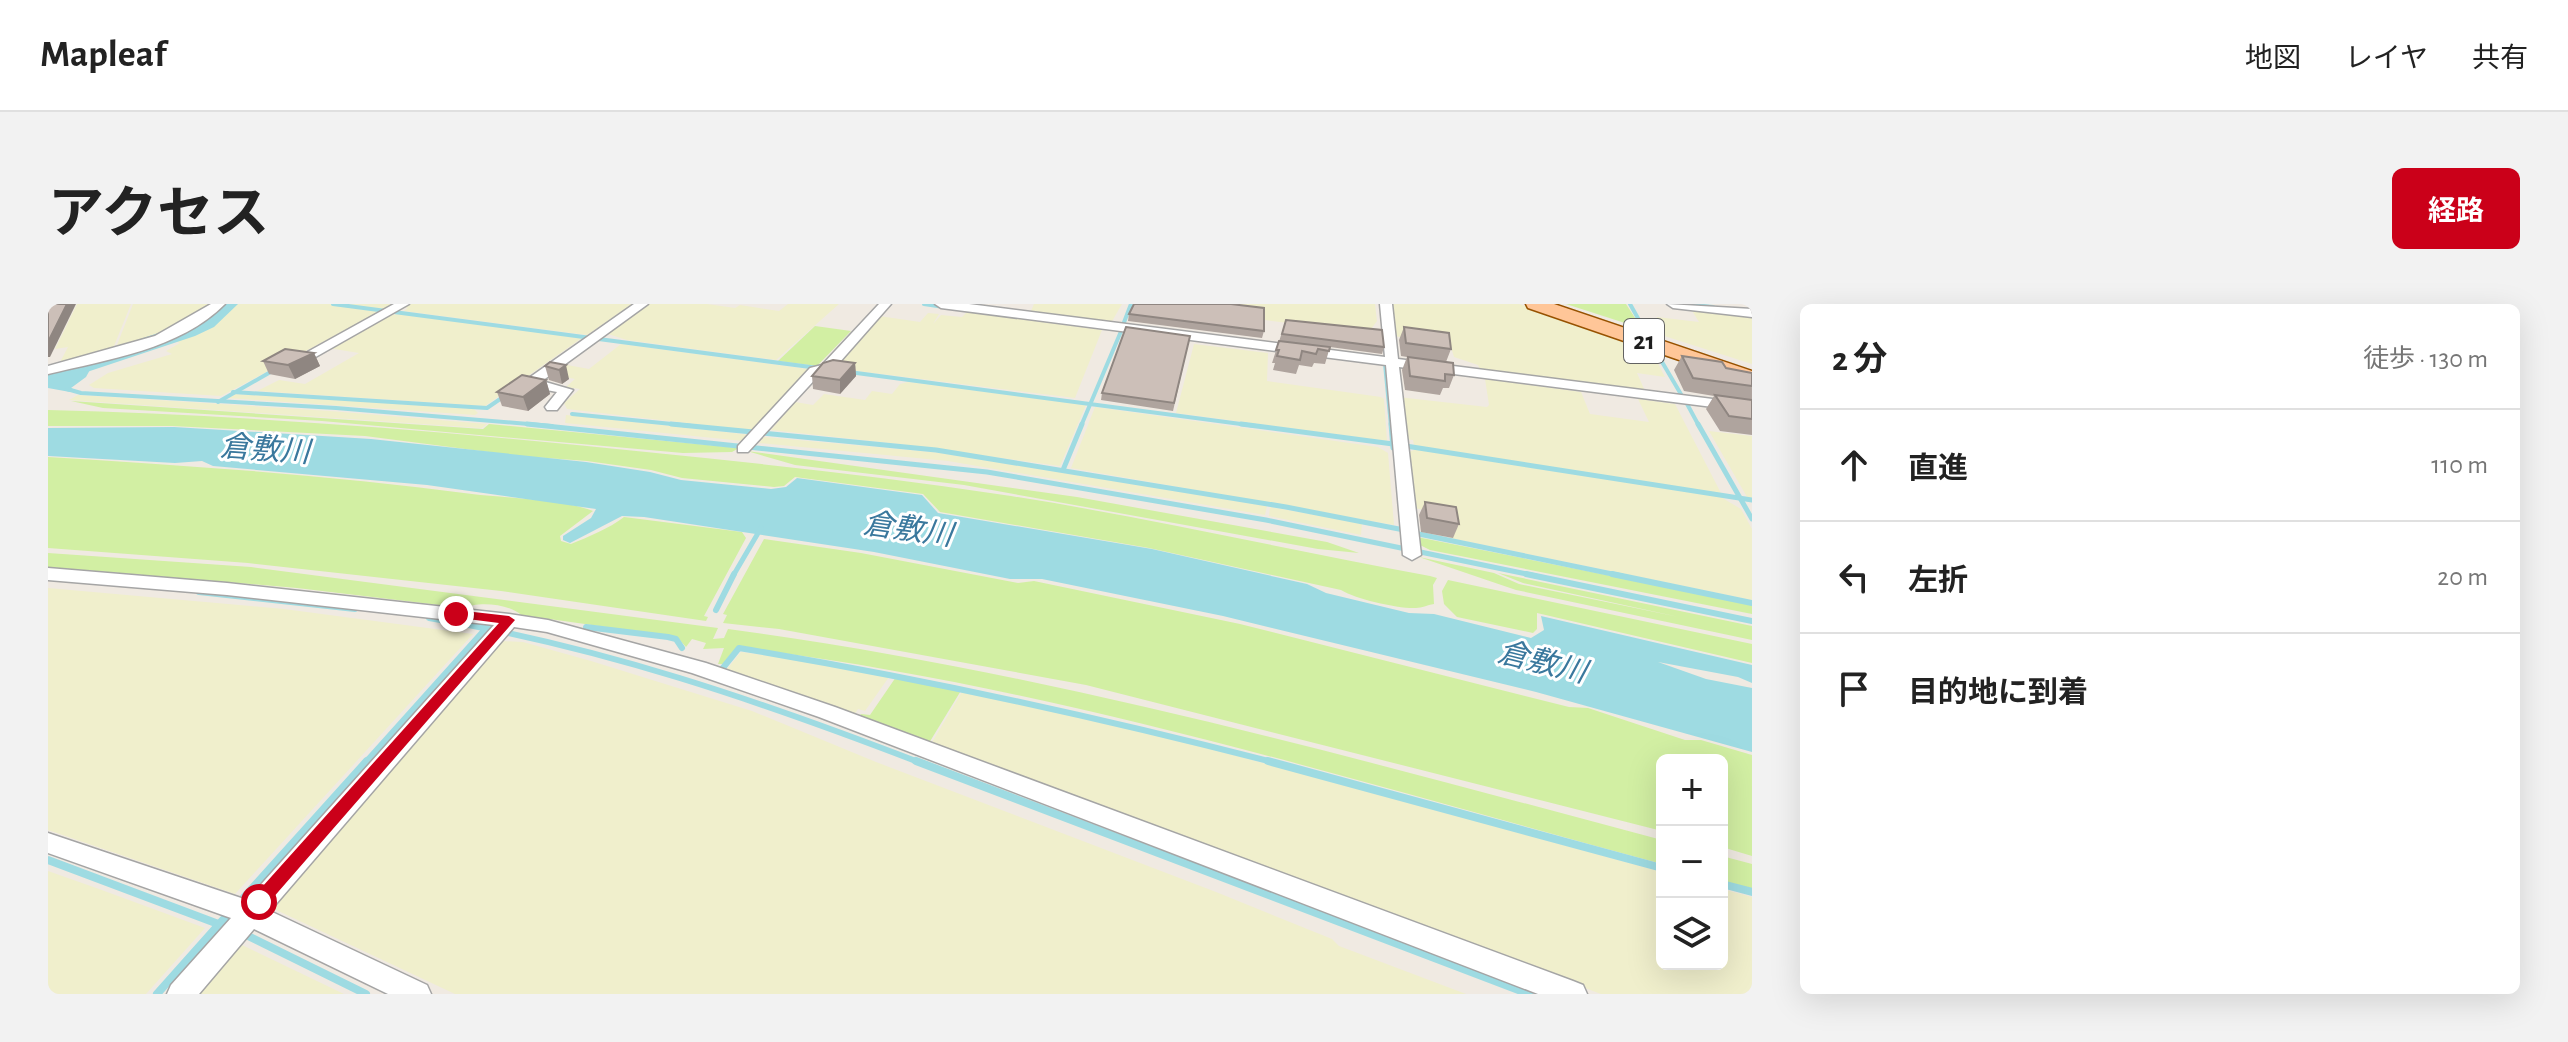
<!DOCTYPE html>
<html lang="ja">
<meta charset="utf-8">
<style>
:root{--surface:#fff;--page:#f2f2f2;--text:#222;--muted:#767676;--line:#e0e0e0;--accent:#cb0019}
body{margin:0;font-family:"Alegreya Sans","Noto Sans JP",sans-serif;background:var(--page);color:var(--text)}
.controls{position:absolute;right:24px;bottom:24px;display:grid;overflow:hidden;border-radius:12px;box-shadow:0 8px 32px #0002}
.controls button{width:72px;height:72px;display:grid;place-items:center;padding:0;border:0;border-bottom:2px solid var(--line);background:var(--surface);color:var(--text);font:40px sans-serif}
.stop{position:absolute;width:24px;height:24px;margin:-18px;border:6px solid #cb0019;border-radius:50%;background:#fff}
.stop.end{background:#cb0019;border-color:#fff;box-shadow:0 2px 8px #0008}
.list{margin:0;padding:0;list-style:none}
h2{display:flex;justify-content:space-between;align-items:center;height:104px;margin:0;padding:0 32px;font-size:34px}
h2 small{font-size:26px;font-weight:400;color:var(--muted)}
.list li{display:grid;grid-template-columns:52px 1fr auto;gap:24px;align-items:center;box-sizing:border-box;height:112px;padding:0 32px;border-top:2px solid var(--line)}
.list b{display:block;font-size:30px;white-space:nowrap}
.list em{font-size:26px;font-style:normal;color:var(--muted)}
.icon{flex:none;width:44px;height:44px;fill:none;stroke:currentColor;stroke-width:2;stroke-linecap:round;stroke-linejoin:round}
.map{position:relative;flex:none;width:1704px;height:690px;overflow:hidden;border-radius:12px}
header{display:flex;align-items:center;gap:48px;box-sizing:border-box;height:112px;padding:0 40px;background:var(--surface);border-bottom:2px solid var(--line)}
header strong{font-size:38px}
nav{display:flex;gap:44px;margin-inline-start:auto;font-size:28px}
.intro{display:flex;align-items:center;justify-content:space-between;box-sizing:border-box;height:192px;padding:0 48px}
h1{margin:0;font-size:56px}
.button{padding:20px 36px;border-radius:12px;background:var(--accent);color:#fff;font-size:28px;font-weight:700}
main{display:flex;gap:48px;padding:0 48px}
aside{flex:1;background:var(--surface);border-radius:12px;box-shadow:0 8px 32px #0002}
.map>svg:first-child{display:block}
.farmland{fill:#f0efcc}
.grass{fill:#d2efa3}
.water{fill:#9edbe2}
.lines{fill:none;stroke-linecap:round;stroke-linejoin:round}
.stream-far3{stroke:#9edbe2;stroke-width:4}
.stream-far2{stroke:#9edbe2;stroke-width:5}
.stream-far1{stroke:#9edbe2;stroke-width:6}
.stream{stroke:#9edbe2;stroke-width:8}
.river{fill:#9edbe2;fill-rule:evenodd}
.street-casing{stroke:#a5a5a5;stroke-width:3}
.primary-casing{stroke:#975200;stroke-width:3}
.street{fill:#fff;fill-rule:evenodd}
.primary{fill:#ffc698;fill-rule:evenodd}
.wall{fill:#afa49e}
.shaded-wall{fill:#8f8681}
.building{fill:#ccbfb8;stroke:#8f8681;stroke-width:2}
.route{fill:#cb0019}
.labels{text-anchor:middle;dominant-baseline:central;stroke-width:6;stroke-linejoin:round;paint-order:stroke}
.shield{fill:#fff;stroke:#626262;stroke-width:2}
.shield-label{font-size:26px;font-weight:bold;fill:#1e1e1e}
.water-label{font-size:30px;font-style:italic;fill:#3a789d;stroke:#fff}
</style>
<header>
<strong>Mapleaf</strong>
<nav><a>地図</a><a>レイヤ</a><a>共有</a></nav>
</header>
<div class="intro"><h1>アクセス</h1><a class="button">経路</a></div>
<main>
<div class="map">
<svg width="1704" height="690" viewBox="0 0 1704 690">
<rect width="100%" height="100%" fill="#f0eae2"/>
<g class="farmland">
<polygon points="29,0 83,0 64,47 10,62 20,43 7,45"/>
<polygon points="85,0 167,0 138,21 67,46"/>
<polygon points="188,0 346,0 173,92 46,84 41,81 60,69 124,50 118,47 132,39 126,37 163,20"/>
<polygon points="359,0 584,0 539,31 356,7 360,4 354,3"/>
<polygon points="598,0 659,0 687,4 692,1 731,7 740,0 791,0 728,56 579,36 557,29"/>
<polygon points="986,0 1074,0 1063,19 982,9"/>
<polygon points="1142,0 1327,0 1329,17 1320,29 1217,16 1217,9"/>
<polygon points="1342,0 1471,0 1602,44 1617,73 1589,69 1597,87 1433,67 1430,61 1406,53 1402,40 1345,32"/>
<polygon points="1643,5 1704,12 1704,60 1610,30 1609,13 1651,18"/>
<polygon points="919,8 1054,26 1027,94 785,64 831,12 872,18 880,9 891,10 885,20 893,11 914,13"/>
<polygon points="350,10 534,34 437,102 209,87 231,76 257,80 311,49 280,44 338,12"/>
<polygon points="573,40 760,65 762,68 706,127 519,105 516,99 532,85 518,83 527,75 503,70 519,61 541,65"/>
<polygon points="1146,40 1220,49 1219,77 1333,93 1336,95 1339,137 1128,109"/>
<polygon points="1437,75 1533,88 1542,110 1601,118 1590,95 1627,100 1676,195 1693,205 1704,225 1704,296 1402,234 1398,211 1362,203 1358,149 1366,146 1366,141 1365,136 1355,135 1350,93 1439,103 1441,101"/>
<polygon points="860,78 944,88 1038,101 1012,162 851,140 723,126 747,98 765,101 776,90 817,96 824,87 844,90 852,80"/>
<polygon points="186,90 340,98 426,105 430,109 427,111 180,94"/>
<polygon points="30,91 282,107 439,120 434,124 21,96"/>
<polygon points="1047,103 1330,143 1340,149 1346,221 1023,164"/>
<polygon points="518,111 643,124 702,131 695,137 517,119"/>
<polygon points="1661,127 1704,132 1704,194 1699,193"/>
<polygon points="716,133 894,149 1219,202 1217,211 900,157 711,139"/>
<polygon points="1222,203 1314,219 1313,231 1221,212"/>
<polygon points="0,284 236,305 425,330 187,590 0,526"/>
<polygon points="453,337 475,338 543,357 704,407 828,458 1168,588 1284,635 1291,642 1418,690 407,690 224,604"/>
<polygon points="693,348 770,359 841,373 817,407 810,405 806,411 679,365"/>
<polygon points="915,386 1105,429 1614,568 1614,660 1674,660 1674,585 1704,593 1704,690 1553,690 883,440"/>
<polygon points="0,567 51,585 157,624 98,690 0,690"/>
<polygon points="188,638 296,690 143,690"/>
</g>
<g class="grass">
<polygon points="1518,0 1578,0 1589,17 1583,21"/>
<polygon points="767,22 803,27 769,62 730,57"/>
<polygon points="23,97 435,125 441,120 691,144 684,148 635,149 274,117 55,104"/>
<path d="M 0,106 C 203,111 406,128 608,149 C 724,161 840,173 956,191 C 1099,213 1240,246 1382,272 L 1389,274 L 1385,281 L 1386,300 C 1379,301 1374,304 1368,304 C 1351,305 1307,295 1293,286 L 1101,244 L 892,208 L 875,190 L 747,173 L 736,182 L 726,183 L 634,174 L 603,166 L 539,157 L 472,152 L 317,132 L 124,122 L 0,122 Z"/>
<polygon points="699,147 1029,193 1279,238 1311,249 1270,245 916,181 747,161"/>
<path d="M 0,153 C 143,162 283,171 424,190 C 457,194 516,195 545,207 L 512,232 L 513,237 L 523,240 C 540,233 562,224 576,213 L 694,228 L 698,234 L 656,312 L 660,313 L 658,317 L 453,287 L 200,259 L 0,244 Z"/>
<polygon points="1369,233 1704,300 1704,310 1382,246 1370,240"/>
<polygon points="716,235 813,249 970,279 986,277 1192,320 1521,403 1540,404 1637,436 1653,436 1704,451 1704,552 1674,543 1674,456 1614,456 1614,527 1038,381 731,325 675,319 679,311 675,310"/>
<path d="M 0,249 L 203,263 L 670,324 L 665,335 L 676,334 L 680,325 C 997,367 1306,454 1614,536 L 1614,560 C 1310,478 1003,381 689,343 L 676,360 L 670,360 L 676,344 L 655,345 L 658,339 L 644,335 L 638,343 L 629,333 L 473,311 C 462,300 430,297 416,304 L 249,284 L 0,263 Z"/>
<polygon points="1371,253 1446,269 1471,280 1631,313 1475,279 1450,269 1704,322 1704,336 1468,286"/>
<polygon points="1400,276 1704,340 1704,359 1489,309 1489,325 1485,329 1409,313 1396,300 1394,287"/>
<polygon points="848,373 914,385 881,439 810,414 813,410 822,411"/>
<polygon points="1674,552 1704,560 1704,586 1674,577"/>
</g>
<g class="water">
<polygon points="32,60 43,64 38,73 23,84 27,86 22,88 0,84 0,68"/>
<polygon points="126,123 323,135 538,158 602,168 633,176 723,185 738,183 749,174 874,191 890,209 1104,245 1259,280 1278,289 1361,309 1386,310 1483,334 1496,326 1493,312 1704,361 1704,379 1690,373 1610,358 1658,375 1704,384 1704,448 1488,388 1175,312 994,275 962,275 826,248 596,213 574,212 522,239 515,236 515,232 543,214 548,205 379,181 165,162 154,157 127,159 0,152 0,124"/>
</g>
<g class="lines">
<g class="stream-far3">
<polyline points="285,0 770,64"/>
<polyline points="876,0 896,3"/>
<polyline points="1582,0 1596,25"/>
<polyline points="1637,0 1665,3"/>
<polyline points="1075,21 1083,0"/>
<polyline points="1607,46 1634,92"/>
<polyline points="1337,60 1343,122"/>
<polyline points="801,68 1208,122"/>
<polyline points="19,85 33,89 288,104 504,122"/>
<polyline points="185,88 439,104 458,91"/>
<polyline points="170,98 226,66"/>
<polyline points="1638,98 1651,122"/>
<polyline points="524,110 644,122"/>
<polyline points="1033,122 1074,25"/>
</g>
<g class="stream-far2">
<polyline points="479,120 939,168 1218,216 1488,272"/>
<polyline points="623,120 888,146 1238,203 1356,226"/>
<polyline points="1193,120 1345,140 1704,196"/>
<polyline points="1343,120 1345,144"/>
<polyline points="1650,120 1704,215"/>
<polyline points="1015,166 1034,120"/>
<polyline points="1366,229 1574,272"/>
<polyline points="685,272 713,224"/>
</g>
<g class="stream-far1">
<polyline points="1478,270 1704,317"/>
<polyline points="1564,270 1704,299"/>
<polyline points="151,288 307,305"/>
<polyline points="668,306 686,270"/>
<path d="M 381,314 C 552,342 712,397 873,459"/>
<polyline points="538,323 620,333 628,335 634,344"/>
<path d="M 674,365 L 691,344 C 872,374 1050,413 1228,459"/>
<polyline points="317,459 440,322"/>
</g>
<g class="stream">
<polyline points="868,457 1481,690"/>
<polyline points="1220,457 1614,564"/>
<polyline points="0,556 173,621"/>
<polyline points="1674,580 1704,588"/>
<polyline points="191,599 319,457"/>
<polyline points="194,629 318,690"/>
<polyline points="109,690 183,607"/>
</g>
<polygon class="river" points="166,0 190,0 166,23 147,32 0,81 0,66 131,22 150,13"/>
<defs>
<g id="street">
<path d="M 163,0 L 177,0 C 133,45 58,56 0,70 L 0,62 L 107,32 Z"/>
<polygon points="346,0 361,0 257,59 245,56"/>
<polygon points="586,0 600,0 494,77 525,86 509,106 499,106 497,103 509,88 478,82 478,76"/>
<polygon points="831,0 843,0 784,67 772,70 700,148 690,148 690,142 762,64 774,61"/>
<polygon points="887,0 921,0 1337,53 1332,0 1344,0 1350,55 1704,100 1704,108 1351,63 1373,251 1364,256 1355,251 1338,61 893,4"/>
<polygon points="1619,0 1704,5 1704,13 1625,4"/>
<polygon points="0,264 179,279 461,310 500,316 658,359 787,403 1525,677 1535,681 1539,690 1490,690 771,413 644,369 499,328 466,323 222,607 379,681 383,690 340,690 206,625 151,690 119,690 123,681 183,614 0,549 0,529 199,596 446,321 179,291 0,276"/>
</g>
<polygon id="primary" points="1478,0 1506,0 1704,67 1704,81 1480,4"/>
</defs>
<use href="#street" class="street-casing"/>
<use href="#primary" class="primary-casing"/>
<use href="#street" class="street"/>
<use href="#primary" class="primary"/>
</g>
<g class="wall">
<polygon points="1081,10 1216,27 1214,34 1080,17"/>
<polygon points="1238,16 1336,43 1334,50 1282,43 1277,60 1266,59 1264,63 1251,61 1248,70 1225,66 1227,59 1224,59"/>
<polygon points="1356,23 1403,45 1398,58 1406,71 1401,84 1395,84 1392,91 1357,86 1354,66 1359,53 1353,52 1351,36"/>
<polygon points="1142,32 1125,107 1053,96 1054,89"/>
<polygon points="266,49 272,62 247,75 221,70 215,57"/>
<polygon points="1634,52 1678,64 1704,69 1704,131 1672,127 1658,105 1666,92 1636,87 1626,66"/>
<polygon points="502,58 521,75 514,80 501,76 497,62"/>
<polygon points="807,59 808,72 792,90 765,85 764,72"/>
<polygon points="498,76 502,90 480,107 454,102 449,88"/>
<polygon points="1377,198 1411,220 1405,234 1373,228 1371,211"/>
</g>
<g class="shaded-wall">
<polygon points="19,0 28,0 2,53 0,53 0,38"/>
<polygon points="266,49 272,62 247,75 240,61"/>
<polygon points="807,59 808,72 792,90 792,76"/>
<polygon points="518,61 521,75 514,80 511,66"/>
<polygon points="498,76 502,90 480,107 475,93"/>
</g>
<g class="building">
<polygon points="0,0 19,0 0,38"/>
<polygon points="1086,0 1183,0 1216,4 1216,27 1081,10"/>
<polygon points="1238,16 1334,26 1336,43 1234,30"/>
<polygon points="1078,23 1142,32 1126,99 1054,89"/>
<polygon points="1356,23 1401,29 1403,45 1358,39"/>
<polygon points="1231,37 1282,43 1281,47 1270,45 1268,50 1254,47 1252,56 1229,52 1231,46 1228,46"/>
<polygon points="237,45 266,49 240,61 215,57"/>
<polygon points="1634,52 1674,58 1678,64 1704,69 1704,82 1645,74"/>
<polygon points="1360,53 1405,59 1406,71 1397,70 1397,77 1362,72"/>
<polygon points="785,56 807,59 792,76 764,72 775,59"/>
<polygon points="502,58 518,61 511,66 497,62"/>
<polygon points="474,71 498,76 475,93 449,88"/>
<polygon points="1667,91 1704,96 1704,115 1681,112"/>
<polygon points="1377,198 1408,203 1411,220 1379,214"/>
</g>
<polygon class="route" points="408,306 461,312 467,316 217,603 205,603 202,598 205,593 451,319 404,313 404,308"/>
<g class="labels">
<rect class="shield" x="1576" y="15" width="40" height="44" rx="6"/>
<g class="shield-label">
<text x="1596" y="37">21</text>
</g>
<g class="water-label">
<text transform="translate(217 146) rotate(4)">倉敷川</text>
<text transform="translate(860 226) rotate(8)">倉敷川</text>
<text transform="translate(1494 359) rotate(14)">倉敷川</text>
</g>
</g>
</svg>
<div class="controls">
<button>+</button>
<button>−</button>
<button><svg class="icon" aria-label="layers" viewBox="0 0 24 24"><path d="M12 4l9 5-9 5-9-5zM3 14l9 5 9-5"/></svg></button>
</div>
<div class="stop" style="left:211px;top:598px"></div>
<div class="stop end" style="left:408px;top:310px"></div>
</div>
<aside>
<h2>2 分<small>徒歩 · 130 m</small></h2>
<ul class="list">
<li><svg class="icon" aria-label="ahead" viewBox="0 0 24 24"><path d="M12 20V5M6 11l6-6 6 6"/></svg><div><b>直進</b></div><em>110 m</em></li>
<li><svg class="icon" aria-label="left" viewBox="0 0 24 24"><path d="M17 20v-9H6M10 6l-5 5 5 5"/></svg><div><b>左折</b></div><em>20 m</em></li>
<li><svg class="icon" aria-label="arrive" viewBox="0 0 24 24"><path d="M6 21V4h12l-3 4 3 4H6"/></svg><div><b>目的地に到着</b></div></li>
</ul>
</aside>
</main>
